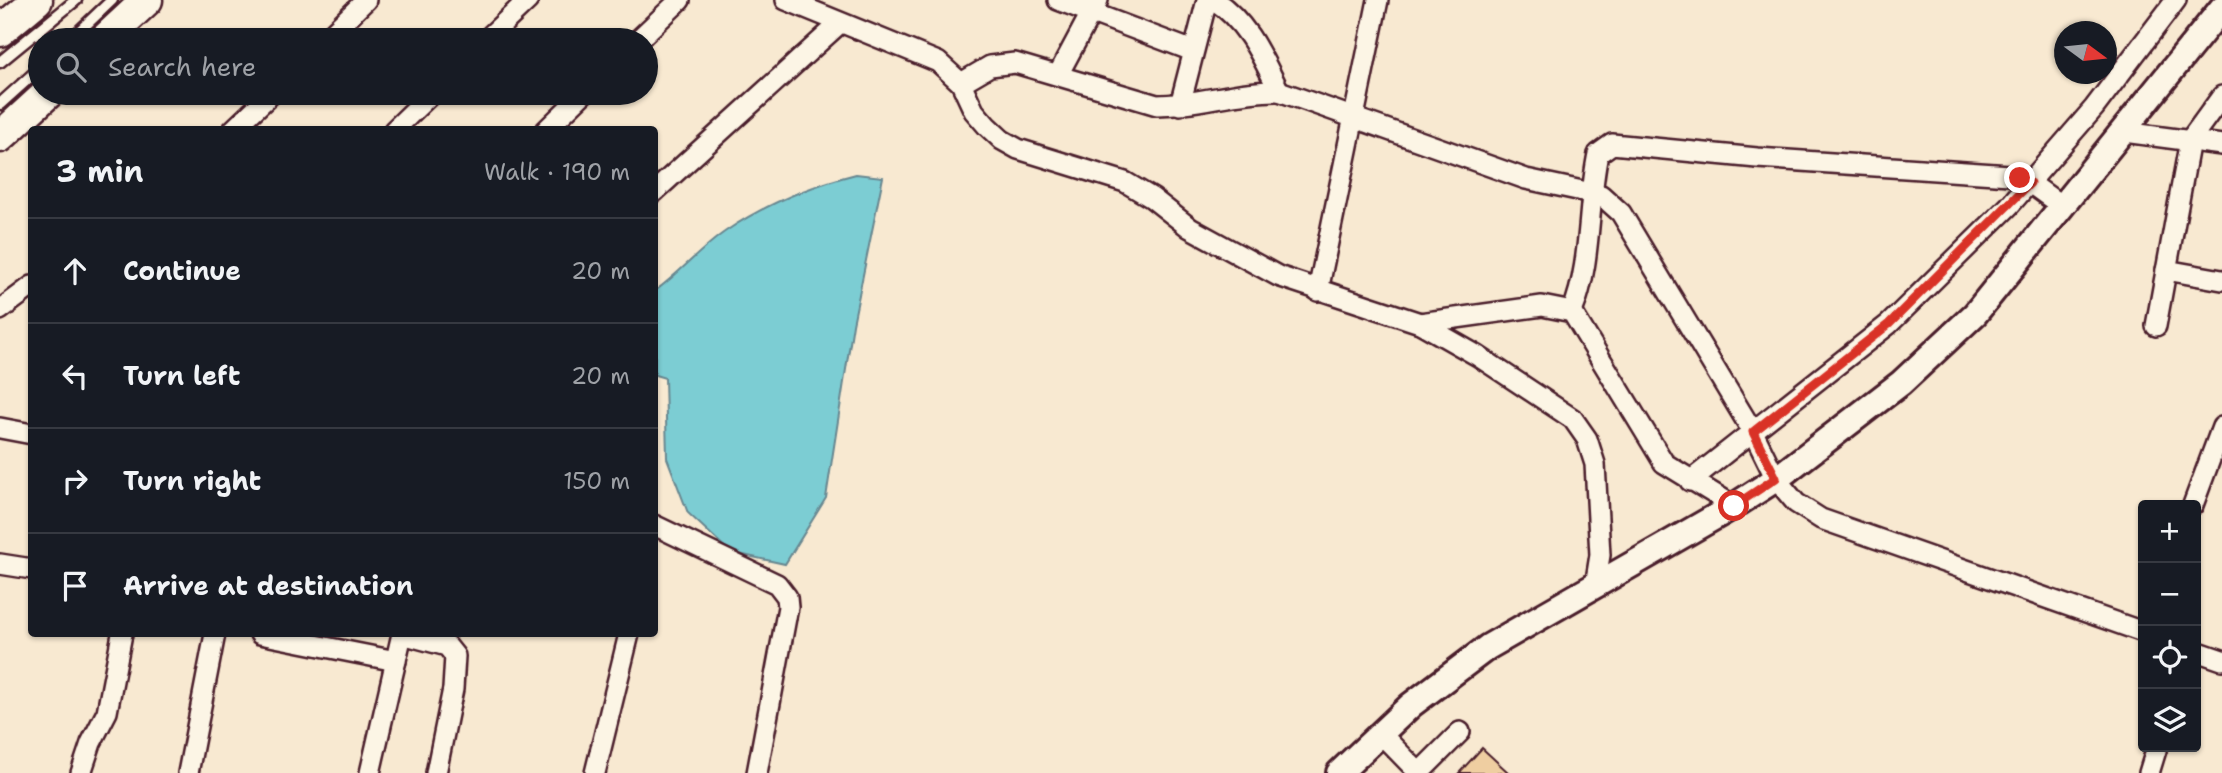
<!DOCTYPE html>
<meta charset="utf-8">
<style>
:root{--surface:#171b24;--page:#242831;--text:#f1f3f6;--muted:#9ea1a6;--line:#363941}
body{margin:0;font-family:"Shantell Sans",sans-serif;background:var(--page);color:var(--text)}
.controls{position:absolute;right:21px;bottom:21px;display:grid;overflow:hidden;border-radius:7px;box-shadow:0 2px 5px #0004}
.controls button{width:63px;height:63px;display:grid;place-items:center;padding:0;border:0;border-bottom:2px solid var(--line);background:var(--surface);color:var(--text);font:35px sans-serif}
.compass{position:absolute;left:2054px;top:21px;width:63px;height:63px;border-radius:50%;background:var(--surface);box-shadow:0 2px 5px #0004;rotate:105deg}
.stop{position:absolute;width:21px;height:21px;margin:-16px;border:5px solid #d93025;border-radius:50%;background:#fff}
.stop.end{background:#d93025;border-color:#fff;box-shadow:0 2px 7px #0008}
.list{margin:0;padding:0;list-style:none}
h2{display:flex;justify-content:space-between;align-items:center;height:91px;margin:0;padding:0 28px;font-size:30px}
h2 small{font-size:23px;font-weight:400;color:var(--muted)}
.list li{display:grid;grid-template-columns:46px 1fr auto;gap:21px;align-items:center;box-sizing:border-box;height:105px;padding:0 28px;border-top:2px solid var(--line)}
.list b{display:block;font-size:26px;white-space:nowrap}
.list em{font-size:23px;font-style:normal;color:var(--muted)}
.icon{flex:none;width:38px;height:38px;fill:none;stroke:currentColor;stroke-width:2;stroke-linecap:round;stroke-linejoin:round}
.map{position:relative;flex:none;width:2222px;height:773px;overflow:hidden}
.search{position:absolute;background:var(--surface);box-shadow:0 2px 5px #0004;left:28px;top:28px;width:630px;height:77px;display:flex;align-items:center;gap:18px;box-sizing:border-box;padding:0 24px;border-radius:38px;color:var(--muted);font-size:26px}
.panel{position:absolute;background:var(--surface);box-shadow:0 2px 5px #0004;left:28px;top:126px;width:630px;height:511px;border-radius:7px}
.map>svg:first-child{display:block}
.water{fill:#7ccdd3;stroke:#688790;stroke-width:2}
.building{fill:#efcea1;stroke:#4a1f2b;stroke-width:2}
.lines{fill:none;stroke-linecap:round;stroke-linejoin:round}
.service-casing{stroke:#4a1f2b;stroke-width:15}
.minor-casing{stroke:#4a1f2b;stroke-width:24}
.tertiary-casing{stroke:#4a1f2b;stroke-width:30}
.primary-casing{stroke:#4a1f2b;stroke-width:35}
.service{stroke:#fcf5e5;stroke-width:10}
.minor{stroke:#fcf5e5;stroke-width:19}
.tertiary{stroke:#fcf5e5;stroke-width:24}
.primary{stroke:#fcf5e5;stroke-width:30}
.route{stroke:#d93025;stroke-width:9}
</style>
<div class="map">
<svg width="2222" height="773" viewBox="0 0 2222 773">
<rect width="100%" height="100%" fill="#f8e9d1"/>
<filter id="ink" filterUnits="userSpaceOnUse"><feTurbulence type="fractalNoise" baseFrequency=".0143" numOctaves="2"/><feDisplacementMap in="SourceGraphic" scale="14" xChannelSelector="R" yChannelSelector="G"/><feConvolveMatrix kernelMatrix="1 2 1 2 8 2 1 2 1" color-interpolation-filters="sRGB"/></filter>
<g filter="url(#ink)">
<path class="water" d="M 856,174 L 883,177 L 853,324 L 826,498 L 785,564 L 730,552 L 688,513 L 667,458 L 665,378 L 655,375 L 655,291 C 680,273 701,248 726,231 C 766,204 809,186 856,174 Z"/>
<polygon class="building" points="1482,748 1509,773 1459,773"/>
<g class="lines">
<defs>
<g id="service">
<polyline points="70,40 112,0"/>
<polyline points="0,62 76,0"/>
<polyline points="0,104 40,68"/>
</g>
<g id="minor">
<polyline points="786,0 938,62 961,83 974,111 987,126 1002,140 1018,149 1125,182 1152,198 1190,228 1278,276 1420,323 1478,356 1573,419 1587,439 1595,464 1600,555 1595,586"/>
<polyline points="1058,0 1193,51"/>
<path d="M 1214,0 C 1248,23 1261,55 1279,91"/>
<polyline points="325,40 366,0"/>
<polyline points="486,40 528,0"/>
<polyline points="638,40 680,0"/>
<polyline points="1059,73 1098,0"/>
<path d="M 961,83 L 990,66 L 1015,63 L 1157,105 C 1198,105 1238,90 1279,91 L 1526,179 L 1601,195 L 1621,213 L 1753,432 L 1776,479 L 1796,503 L 1821,519 L 2143,632"/>
<polyline points="1180,105 1207,0"/>
<polyline points="233,130 272,93"/>
<polyline points="394,130 432,93"/>
<polyline points="546,130 584,93"/>
<polyline points="2124,132 2222,145"/>
<polyline points="654,192 840,23"/>
<polyline points="2166,270 2222,280"/>
<polyline points="1318,291 1378,0"/>
<polyline points="0,310 32,286"/>
<path d="M 1572,312 C 1592,264 1587,205 1598,154 L 1612,144 L 1757,158 L 2010,175 L 2030,183 L 2063,207"/>
<polyline points="1420,323 1542,306 1572,312 1664,463 1734,506"/>
<polyline points="2156,326 2190,140 2222,96"/>
<polyline points="0,428 32,434"/>
<polyline points="1690,481 1889,324 2009,206 2094,108 2176,0"/>
<polyline points="2193,505 2222,427"/>
<polyline points="654,525 777,584 787,597 788,607 757,773"/>
<polyline points="0,564 32,569"/>
<polyline points="260,634 396,661"/>
<polyline points="402,634 447,646 455,656 453,689 436,773"/>
<polyline points="2196,651 2222,660"/>
<polyline points="1381,734 1419,773 1460,732"/>
<polyline points="81,773 91,743 107,712 122,634"/>
<polyline points="188,773 215,634"/>
<polyline points="370,773 402,634"/>
<polyline points="595,773 629,634"/>
<polyline points="2149,773 2157,747"/>
</g>
<polyline id="tertiary" points="1339,773 1411,705 1488,647 1734,506 1776,479 1901,383 1975,314 2222,8"/>
<g id="primary">
<polyline points="0,31 37,0"/>
<polyline points="104,40 147,0"/>
<polyline points="0,137 48,93"/>
</g>
</defs>
<use href="#service" class="service-casing"/>
<use href="#minor" class="minor-casing"/>
<use href="#tertiary" class="tertiary-casing"/>
<use href="#primary" class="primary-casing"/>
<use href="#service" class="service"/>
<use href="#minor" class="minor"/>
<use href="#tertiary" class="tertiary"/>
<use href="#primary" class="primary"/>
</g>
</g>
<g class="lines" filter="url(#ink)">
<polyline class="route" points="1734,506 1776,478 1753,432 1889,324 2030,183 2020,178"/>
</g>
</svg>
<div class="controls">
<button>+</button>
<button>−</button>
<button><svg class="icon" aria-label="locate" viewBox="0 0 24 24"><circle cx="12" cy="12" r="6"/><path d="M12 2v4M12 18v4M2 12h4M18 12h4"/></svg></button>
<button><svg class="icon" aria-label="layers" viewBox="0 0 24 24"><path d="M12 4l9 5-9 5-9-5zM3 14l9 5 9-5"/></svg></button>
</div>
<svg class="compass" viewBox="-18 -18 36 36"><path d="M0-13l5 13h-10z" fill="#e53935"/><path d="M0 13l5-13h-10z" fill="#9ea1a6"/></svg>
<div class="stop" style="left:1734px;top:506px"></div>
<div class="stop end" style="left:2020px;top:178px"></div>
<div class="search"><svg class="icon" aria-label="search" viewBox="0 0 24 24"><circle cx="10" cy="10" r="6"/><path d="M15 15l6 6"/></svg>Search here</div>
<section class="panel">
<h2>3 min<small>Walk · 190 m</small></h2>
<ul class="list">
<li><svg class="icon" aria-label="ahead" viewBox="0 0 24 24"><path d="M12 20V5M6 11l6-6 6 6"/></svg><div><b>Continue</b></div><em>20 m</em></li>
<li><svg class="icon" aria-label="left" viewBox="0 0 24 24"><path d="M17 20v-9H6M10 6l-5 5 5 5"/></svg><div><b>Turn left</b></div><em>20 m</em></li>
<li><svg class="icon" aria-label="right" viewBox="0 0 24 24"><path d="M7 20v-9h11M14 6l5 5-5 5"/></svg><div><b>Turn right</b></div><em>150 m</em></li>
<li><svg class="icon" aria-label="arrive" viewBox="0 0 24 24"><path d="M6 21V4h12l-3 4 3 4H6"/></svg><div><b>Arrive at destination</b></div></li>
</ul>
</section>
</div>
